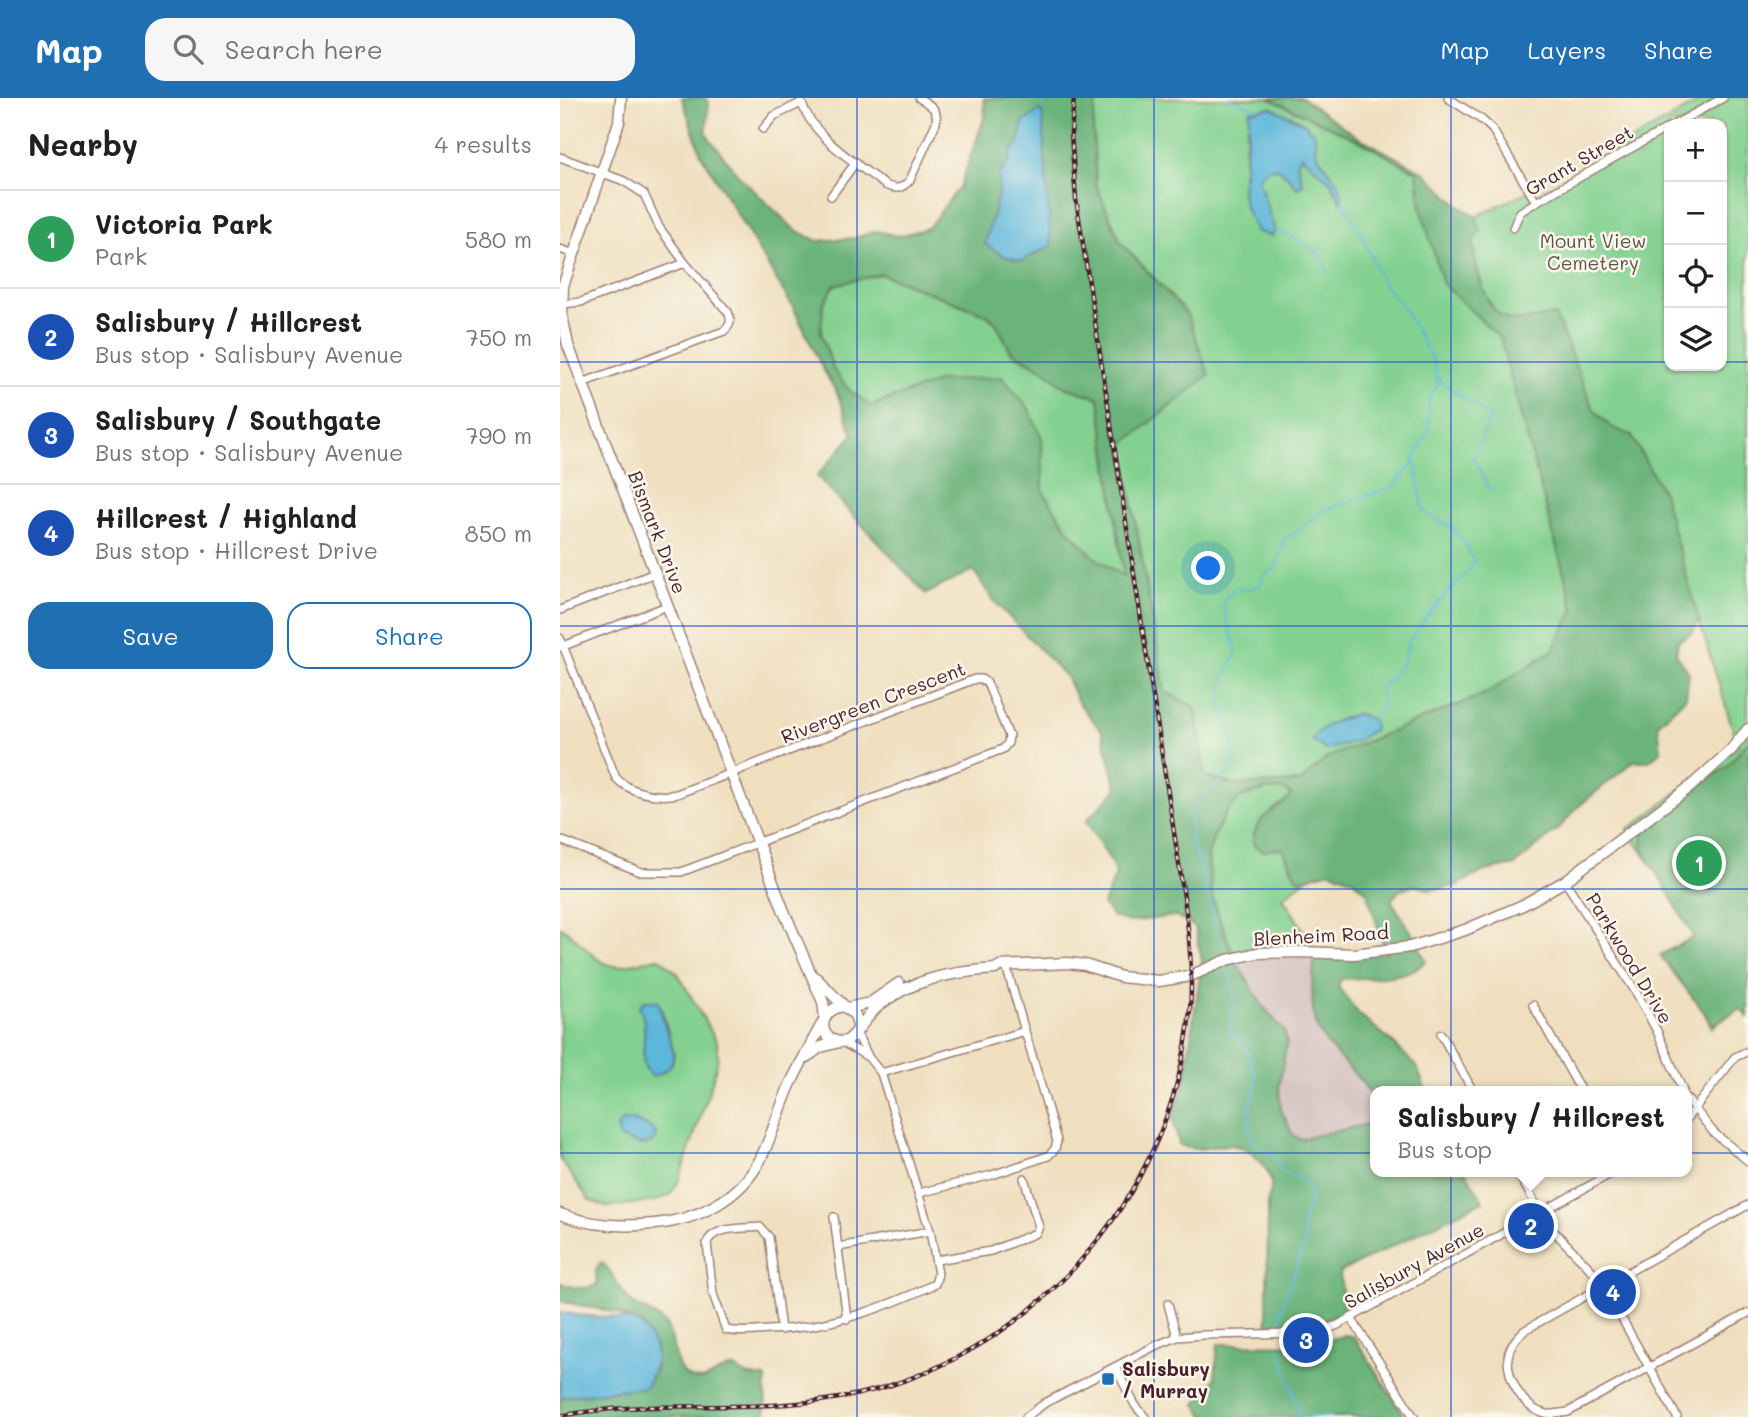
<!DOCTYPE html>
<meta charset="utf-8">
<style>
:root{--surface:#fff;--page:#f6f6f6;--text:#202124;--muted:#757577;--line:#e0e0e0;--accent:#1f6fb2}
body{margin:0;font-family:Mali,sans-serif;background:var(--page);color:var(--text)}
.controls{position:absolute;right:21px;top:21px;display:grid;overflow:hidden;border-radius:14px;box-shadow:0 2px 5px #0004}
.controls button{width:63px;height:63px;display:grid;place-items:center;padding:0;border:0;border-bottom:2px solid var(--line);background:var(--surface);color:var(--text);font:35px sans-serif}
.you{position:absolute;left:649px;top:471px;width:24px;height:24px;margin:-18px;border:5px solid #fff;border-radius:50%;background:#1a73e8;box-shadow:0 0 0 10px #1a73e833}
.badge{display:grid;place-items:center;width:46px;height:46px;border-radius:50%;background:var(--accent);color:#fff;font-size:23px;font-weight:700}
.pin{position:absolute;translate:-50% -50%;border:4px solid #fff;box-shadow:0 2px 7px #0006}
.popup{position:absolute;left:810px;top:988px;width:322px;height:91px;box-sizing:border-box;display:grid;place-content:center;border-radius:14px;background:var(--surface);filter:drop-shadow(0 2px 5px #0005);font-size:23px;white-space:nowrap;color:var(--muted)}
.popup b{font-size:26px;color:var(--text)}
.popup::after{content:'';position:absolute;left:50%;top:100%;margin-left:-14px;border:14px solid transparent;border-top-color:var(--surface)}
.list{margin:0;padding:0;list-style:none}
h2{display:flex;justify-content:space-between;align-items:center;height:91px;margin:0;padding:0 28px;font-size:30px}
h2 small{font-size:23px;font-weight:400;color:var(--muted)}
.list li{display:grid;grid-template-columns:46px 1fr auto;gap:21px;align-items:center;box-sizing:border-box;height:98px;padding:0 28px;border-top:2px solid var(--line)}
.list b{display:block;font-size:26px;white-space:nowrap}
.list p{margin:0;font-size:23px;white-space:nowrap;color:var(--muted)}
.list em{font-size:23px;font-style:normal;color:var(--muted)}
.actions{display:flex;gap:14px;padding:21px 28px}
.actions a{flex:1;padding:16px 0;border:2px solid var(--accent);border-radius:21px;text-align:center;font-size:24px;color:var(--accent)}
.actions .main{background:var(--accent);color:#fff}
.icon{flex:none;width:38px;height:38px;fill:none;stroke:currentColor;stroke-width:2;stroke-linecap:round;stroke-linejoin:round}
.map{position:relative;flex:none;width:1188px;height:1319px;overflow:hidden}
header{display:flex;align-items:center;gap:42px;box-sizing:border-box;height:98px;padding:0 35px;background:var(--accent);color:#fff}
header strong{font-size:33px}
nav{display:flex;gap:38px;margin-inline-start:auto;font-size:24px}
.search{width:490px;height:63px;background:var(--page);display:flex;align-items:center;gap:18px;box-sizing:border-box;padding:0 24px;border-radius:21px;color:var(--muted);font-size:26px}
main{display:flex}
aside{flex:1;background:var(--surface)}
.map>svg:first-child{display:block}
.industrial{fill:#d1bfbe}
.green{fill:#83d190;stroke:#66785e;stroke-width:2;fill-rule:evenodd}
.forest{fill:#6ab37a;stroke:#5a6952;stroke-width:2;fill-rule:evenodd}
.water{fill:#5db7db;stroke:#546b83;stroke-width:2}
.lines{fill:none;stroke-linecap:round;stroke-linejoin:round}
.stream{stroke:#5db7db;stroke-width:2}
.street-casing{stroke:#9c7f75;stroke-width:10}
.secondary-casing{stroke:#9c7f75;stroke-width:13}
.street{stroke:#fff;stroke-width:7}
.secondary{stroke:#fff;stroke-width:10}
.rail-casing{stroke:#4a1f2b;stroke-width:4.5}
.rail{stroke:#fbf7ec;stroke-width:2;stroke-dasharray:5;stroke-linecap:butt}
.grid{fill:none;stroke:#1d4ed8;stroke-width:2;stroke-opacity:0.55}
.poi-dot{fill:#1f6fb2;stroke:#fbf7ec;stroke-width:2.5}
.labels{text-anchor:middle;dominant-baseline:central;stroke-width:5;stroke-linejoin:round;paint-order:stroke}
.street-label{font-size:19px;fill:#4a1f2b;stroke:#fbf7ec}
.park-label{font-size:19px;fill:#5b5449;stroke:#fbf7ec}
.poi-label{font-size:19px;font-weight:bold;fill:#4a1f2b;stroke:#fbf7ec;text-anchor:start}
</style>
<header>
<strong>Map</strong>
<div class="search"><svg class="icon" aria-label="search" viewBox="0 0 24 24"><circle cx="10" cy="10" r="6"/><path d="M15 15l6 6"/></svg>Search here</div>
<nav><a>Map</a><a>Layers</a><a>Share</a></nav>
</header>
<main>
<aside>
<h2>Nearby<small>4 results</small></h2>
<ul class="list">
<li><span class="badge" style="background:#2e9e5b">1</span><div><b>Victoria Park</b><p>Park</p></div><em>580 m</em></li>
<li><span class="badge" style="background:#1a4fb4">2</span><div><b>Salisbury / Hillcrest</b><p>Bus stop · Salisbury Avenue</p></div><em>750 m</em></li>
<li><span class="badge" style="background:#1a4fb4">3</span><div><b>Salisbury / Southgate</b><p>Bus stop · Salisbury Avenue</p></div><em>790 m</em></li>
<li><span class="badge" style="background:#1a4fb4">4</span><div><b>Hillcrest / Highland</b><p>Bus stop · Hillcrest Drive</p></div><em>850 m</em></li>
</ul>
<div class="actions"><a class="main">Save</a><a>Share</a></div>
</aside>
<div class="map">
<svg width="1188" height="1319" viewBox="0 0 1188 1319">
<rect width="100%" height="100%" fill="#fbf7ec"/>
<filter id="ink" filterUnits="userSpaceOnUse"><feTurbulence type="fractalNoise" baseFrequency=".0143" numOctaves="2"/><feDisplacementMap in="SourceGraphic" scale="14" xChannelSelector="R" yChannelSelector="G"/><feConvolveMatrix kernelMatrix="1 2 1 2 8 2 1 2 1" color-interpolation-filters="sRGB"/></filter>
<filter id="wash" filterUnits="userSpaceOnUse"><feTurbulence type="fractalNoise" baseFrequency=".00686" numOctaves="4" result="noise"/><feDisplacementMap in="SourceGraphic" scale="28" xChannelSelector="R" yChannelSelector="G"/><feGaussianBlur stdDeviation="1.57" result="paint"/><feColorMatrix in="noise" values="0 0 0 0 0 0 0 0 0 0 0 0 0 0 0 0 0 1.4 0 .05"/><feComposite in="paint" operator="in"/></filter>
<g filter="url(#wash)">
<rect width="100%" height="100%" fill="#efdfbf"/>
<polygon class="industrial" points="754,857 754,919 759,932 777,957 812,996 815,1008 812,1021 804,1027 740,1041 733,1037 721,1012 719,988 727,944 724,933 702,907 678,866 715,858"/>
<g class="green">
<path d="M 536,0 L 708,0 L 796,41 L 857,74 L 861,110 L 890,131 L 969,93 L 974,98 L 1146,0 L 1188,0 L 1188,908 L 1181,904 L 1152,930 L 1114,855 L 1135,840 L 1105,788 L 1068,732 L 1178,648 L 1135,509 L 1036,337 L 994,218 L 933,233 L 940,240 L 1014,512 L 993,552 L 927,595 L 768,659 L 740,684 L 674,687 L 645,678 L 635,609 L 605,595 L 562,346 L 627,216 L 561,145 L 536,87 L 533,31 ZM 730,17 L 745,26 L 755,37 L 756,55 L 779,87 L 775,94 L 771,84 L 740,56 L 737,65 L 743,86 L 737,89 C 725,76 713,58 697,81 L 715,133 L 682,96 L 687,30 ZM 1109,26 L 1162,26 L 1162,268 L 1109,268 Z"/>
<polygon points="321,176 425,216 436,225 451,254 484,272 505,289 539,300 564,479 534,460 507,430 483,393 482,340 349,293 311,308 289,292 274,273 261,235 263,207 274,187"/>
<path d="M 723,691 L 733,698 C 714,713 694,718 693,745 L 702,753 L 721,750 C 729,761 730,772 739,782 L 749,779 L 723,799 L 754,850 L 713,846 L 673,855 L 652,800 L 648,757 L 655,735 L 667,713 L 680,700 L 705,692 Z"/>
<path d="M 0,829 C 23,841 35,871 62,868 C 75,866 87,861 100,860 L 118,876 L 157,944 L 158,960 L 153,981 L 119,1082 L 110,1097 L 95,1103 L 46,1109 L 29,1102 L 0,1061 ZM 102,911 L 114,957 L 109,968 L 85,938 L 84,923 ZM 86,1028 L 93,1031 L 82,1047 L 60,1040 Z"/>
</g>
<g class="forest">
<path d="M 122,0 L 145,0 L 149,4 L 146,36 L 181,80 L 235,132 L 257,143 L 295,140 L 316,133 L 338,138 L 368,130 L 400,88 L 425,18 L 424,0 L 536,0 L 533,31 L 536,87 L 561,145 L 627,216 L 649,277 L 562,347 L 605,594 L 635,609 L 645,678 L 674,687 L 740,684 L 768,659 L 927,595 L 993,552 L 1014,512 L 940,240 L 883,186 L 861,110 L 857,74 L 796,41 L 708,0 L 742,0 L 798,39 L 864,74 L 898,107 L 916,119 L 921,133 L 913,142 C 914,164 925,218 951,222 C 961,224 983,219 995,217 L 1034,312 L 1051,329 L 1071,337 L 1103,395 L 1139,523 L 1132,535 L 1118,543 L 1116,556 L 1129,575 L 1126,599 L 1098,626 L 1101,653 L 1089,663 L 1074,663 L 1019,708 L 999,730 L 955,767 L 924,773 L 895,788 L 870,792 L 855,787 L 840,792 L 831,802 L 855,840 L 866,863 C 847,883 807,879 781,881 L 778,889 L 799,916 L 831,943 L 857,969 L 866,993 L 815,993 L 815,1008 C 806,975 760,954 754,918 C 750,899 754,877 754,857 L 826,855 L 807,794 L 792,781 L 770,773 L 739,782 C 731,772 729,761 722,750 L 702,753 L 693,745 C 694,717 715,715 732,697 L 722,691 L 705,692 L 680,700 L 667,713 L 655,735 L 648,757 L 652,800 L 674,860 L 702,907 L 724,933 L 727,944 L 719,988 L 721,1012 L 733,1037 L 740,1041 L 804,1027 L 812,1021 L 815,1009 L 815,1074 L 906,1074 L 923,1103 L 780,1174 L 784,1214 L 750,1227 L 707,1228 L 708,1101 C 721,1078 692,1047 668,1047 C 651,1047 635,1056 619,1046 L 612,1019 L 624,987 L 642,863 L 635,829 L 615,818 L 570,824 L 553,819 L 543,806 L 556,777 L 551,764 L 526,723 L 557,691 L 542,633 L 518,604 L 507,580 L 435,504 L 413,472 L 366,496 L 257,378 L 293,337 L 277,295 L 262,269 L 234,211 L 141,56 ZM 463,24 L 444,158 L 425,146 L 439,94 L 439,76 L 449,64 L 453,50 L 458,47 ZM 321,176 L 425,216 L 436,225 L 451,253 L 484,272 L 505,289 L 539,300 L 564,479 L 534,459 L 507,430 L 483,393 L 482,340 L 468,309 L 442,279 L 380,283 L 311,308 L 289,292 L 274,273 L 261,235 L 263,207 L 274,187 Z"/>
<polygon points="1188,644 1188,919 1181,911 1153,926 1100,857 1134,839 1082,750 1084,729 1167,668"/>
<path d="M 41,1164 C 54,1174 58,1191 70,1203 C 81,1213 97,1215 106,1227 C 117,1242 111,1271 130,1280 C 146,1287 156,1272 170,1270 C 178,1269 179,1273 184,1276 C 190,1279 200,1279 206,1280 L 205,1319 L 0,1319 L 0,1299 L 85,1289 L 96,1272 L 95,1249 L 82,1227 L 57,1215 L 0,1203 L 0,1185 C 12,1190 26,1193 37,1186 L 36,1173 Z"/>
<polygon points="785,1237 794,1239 845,1319 645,1319 636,1306 655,1281 658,1246 752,1247"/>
</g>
<g class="water">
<path d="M 711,9 L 745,26 L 755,37 L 756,55 L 779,87 L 783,101 L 781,104 L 771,84 L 741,57 L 737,65 L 743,86 L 737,90 C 726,74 712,59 698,81 L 715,133 L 712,138 L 697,134 L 685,110 L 682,95 L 690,13 Z"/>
<polygon points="482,12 491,148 462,163 444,158 425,146 439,94 439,76 449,64 453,50 458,47 463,24"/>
<path d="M 797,616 L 813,621 L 814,632 L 795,643 L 766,652 L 752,642 C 763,625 778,622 797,616 Z"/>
<path d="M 84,903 L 98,903 C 101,910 101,917 104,925 C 112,946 125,970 92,978 C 76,966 87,942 84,924 C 83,919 81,913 79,908 Z"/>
<polygon points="73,1022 93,1031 96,1037 93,1045 82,1047 60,1040 57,1031 60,1024"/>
<path d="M 0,1214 C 22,1221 64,1216 80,1226 C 85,1230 89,1238 92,1244 C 101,1260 94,1276 85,1289 L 0,1299 Z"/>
</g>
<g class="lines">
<g class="stream">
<polyline points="670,0 696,11"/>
<polyline points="482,12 486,0"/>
<polyline points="715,133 734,140 757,153 769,175"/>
<path d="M 877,279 C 893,295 913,305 931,319 L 913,360 L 931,393"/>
<polyline points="813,621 823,607 820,591 842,566 849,543 870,514 911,470 914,463 906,447 892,429 870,418 863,411 855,361"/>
<polyline points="658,839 650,801 644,789 643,774 631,744 630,724 634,706 665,680 676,658 674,642 664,618 660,600 666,574 677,555 663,509 665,500 677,490 688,491 699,488 705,476 716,470 725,441 745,428 761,413 833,389 851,368 869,332 869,299 878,286 872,261 845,212 822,184 805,144 782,101"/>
<polyline points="670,875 674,905 669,933 685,948 695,975 696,990 689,1011 690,1037 695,1046 714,1057 722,1074 742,1082 748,1088 751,1101 743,1123 745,1146 721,1212 721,1224"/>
<polyline points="718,1248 741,1319"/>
<polyline points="748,1319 771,1319"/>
</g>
</g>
</g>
<g filter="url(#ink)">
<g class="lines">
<defs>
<g id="street">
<path d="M 240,0 C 251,39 295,64 325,87 C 336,92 342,91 350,82 L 376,25 C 379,11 370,7 359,0"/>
<polyline points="888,0 922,22 932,31 976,104"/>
<polyline points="1115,26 1163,0"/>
<polyline points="203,31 214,18 241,5"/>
<path d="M 0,59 L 64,83 L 84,96 L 99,129 L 125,165 L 168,214 C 172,222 171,227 164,233 L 22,285"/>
<polyline points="271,98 296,64"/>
<polyline points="953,130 960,114 976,104 1109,29"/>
<polyline points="0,151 14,156"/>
<polyline points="2,206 21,204 125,165"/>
<polyline points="0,512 95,475"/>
<path d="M 0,540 L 56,680 C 70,695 97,700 117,696 L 415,581 L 421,581 L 427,585 L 449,638 L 448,645 L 443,651 L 121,774 L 81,774 L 0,742"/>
<polyline points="1,549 107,508"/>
<polyline points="1005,783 1077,896 1097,933 1123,993"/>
<polyline points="973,907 1021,993"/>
<polyline points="296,934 309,960 321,975 465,933"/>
<polyline points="881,936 913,993"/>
<polyline points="282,944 308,959"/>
<polyline points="1127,1001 1154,1035 1188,1063"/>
<polyline points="1127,1020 1175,959 1188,953"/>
<polyline points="957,1074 988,1127 1039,1180 1117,1319"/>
<polyline points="359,1095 432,1077 488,1058 495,1051 497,1043 446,868"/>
<path d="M 1188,1107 L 965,1232 C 957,1239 949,1248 948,1259 C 947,1281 963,1311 986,1316 C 993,1317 1001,1315 1008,1314 L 1188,1215"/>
<polyline points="274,1119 287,1221"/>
<polyline points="278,1149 370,1133"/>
<polyline points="376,1162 431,1153 476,1135 479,1129 464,1080"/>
<polyline points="608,1206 617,1239"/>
<polyline points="791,1220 854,1319"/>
<path d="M 221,1232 L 209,1139 L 200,1129 C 184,1131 153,1128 147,1145 L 153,1196 L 166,1232 C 181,1235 195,1233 209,1232 C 269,1230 322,1211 375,1186 L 378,1176 L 370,1133 L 321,975"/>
<polyline points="555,1269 575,1307 585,1319"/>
<polyline points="466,1319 485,1305 595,1248 617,1239 644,1237 747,1235 776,1228 1054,1074"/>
</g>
<g id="secondary">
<polyline points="61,0 59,24 3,188 2,217 8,247 223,811 263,904 265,920"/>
<polyline points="256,880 284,908"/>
<polyline points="288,910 310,905 339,885"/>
<path d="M 298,927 L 295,917 L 284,908 C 253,912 259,949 287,943 C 298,935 304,921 316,910 C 350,881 392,874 435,871 L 440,868 L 508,865 L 525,867 L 561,879 L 599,883 L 630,878 L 667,862 L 697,855 L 739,854 L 794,856 L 850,849 L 905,832 L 963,807 L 1005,783 L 1130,689 L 1170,653 L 1188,631"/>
<polyline points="245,960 261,949 279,944"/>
<path d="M 0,1116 C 31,1128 62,1129 95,1126 C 137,1122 180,1101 200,1062 C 212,1038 219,1012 230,987 C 240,966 251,946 262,926"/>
</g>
</defs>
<use href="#street" class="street-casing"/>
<use href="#secondary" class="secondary-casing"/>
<use href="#street" class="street"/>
<use href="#secondary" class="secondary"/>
<defs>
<path id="rail" d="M 0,1318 C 92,1300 187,1316 279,1300 C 468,1266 613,1102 630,912 C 634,861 626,810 618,760 L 516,101 L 511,36 L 514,0"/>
</defs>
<use href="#rail" class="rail-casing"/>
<use href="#rail" class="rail"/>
</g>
</g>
<path class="grid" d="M 297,0 L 297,1319M 594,0 L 594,1319M 891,0 L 891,1319M 0,264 L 1109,264M 1162,264 L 1188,264M 0,528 L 1188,528M 0,791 L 1188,791M 0,1055 L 1188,1055"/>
<rect class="poi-dot" x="541" y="1274" width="14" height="14" rx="3.5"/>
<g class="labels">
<g class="street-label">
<text transform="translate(1019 62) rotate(-30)">Grant Street</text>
<text transform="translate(98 434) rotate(69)">Bismark Drive</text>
<text transform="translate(313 604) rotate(-21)">Rivergreen Crescent</text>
<text transform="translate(761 837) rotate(-3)">Blenheim Road</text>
<text transform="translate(1070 860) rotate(59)">Parkwood Drive</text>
<text transform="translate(854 1167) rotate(-29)">Salisbury Avenue</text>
</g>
<g class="park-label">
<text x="1033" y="142">Mount View<tspan x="1033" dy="22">Cemetery</tspan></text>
</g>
<g class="poi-label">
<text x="562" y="1270">Salisbury<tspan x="562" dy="22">/ Murray</tspan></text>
</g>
</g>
</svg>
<div class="controls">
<button>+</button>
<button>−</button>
<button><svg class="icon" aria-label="locate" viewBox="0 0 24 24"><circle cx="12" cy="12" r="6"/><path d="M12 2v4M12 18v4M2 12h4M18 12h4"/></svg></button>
<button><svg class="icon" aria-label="layers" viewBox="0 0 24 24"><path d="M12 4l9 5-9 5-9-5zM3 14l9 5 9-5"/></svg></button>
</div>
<div class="you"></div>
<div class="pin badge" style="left:1139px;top:765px;background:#2e9e5b">1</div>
<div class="pin badge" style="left:971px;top:1128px;background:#1a4fb4">2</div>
<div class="popup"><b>Salisbury / Hillcrest</b>Bus stop</div>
<div class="pin badge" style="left:746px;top:1242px;background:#1a4fb4">3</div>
<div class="pin badge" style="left:1053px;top:1194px;background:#1a4fb4">4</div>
</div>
</main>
